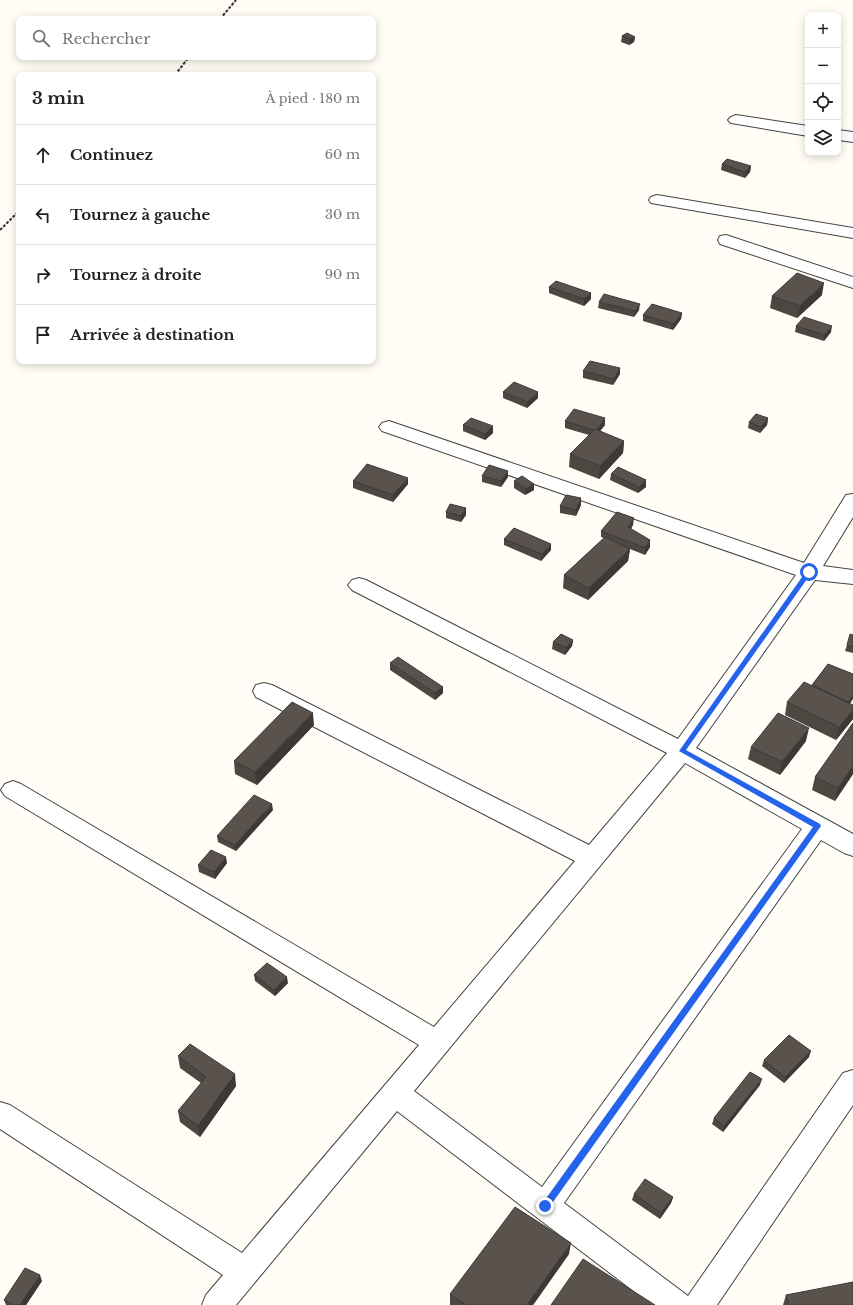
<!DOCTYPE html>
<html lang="fr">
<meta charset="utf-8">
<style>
:root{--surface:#fff;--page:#f2f2f2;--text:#222;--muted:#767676;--line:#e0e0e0}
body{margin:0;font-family:"Libre Baskerville",serif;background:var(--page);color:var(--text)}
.controls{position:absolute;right:12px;top:12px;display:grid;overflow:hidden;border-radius:8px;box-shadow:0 2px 10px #0003}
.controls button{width:36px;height:36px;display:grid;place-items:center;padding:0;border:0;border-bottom:1px solid var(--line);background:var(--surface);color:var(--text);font:20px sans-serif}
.stop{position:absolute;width:12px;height:12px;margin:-9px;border:3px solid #2563eb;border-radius:50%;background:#fff}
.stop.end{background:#2563eb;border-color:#fff;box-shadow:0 1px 4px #0008}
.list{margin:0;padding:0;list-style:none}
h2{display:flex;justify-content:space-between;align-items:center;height:52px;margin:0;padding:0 16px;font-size:17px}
h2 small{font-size:13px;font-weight:400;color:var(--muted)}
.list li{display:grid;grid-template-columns:26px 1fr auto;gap:12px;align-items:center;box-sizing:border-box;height:60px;padding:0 16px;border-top:1px solid var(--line)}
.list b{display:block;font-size:15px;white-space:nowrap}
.list em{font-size:13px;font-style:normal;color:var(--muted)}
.icon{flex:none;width:22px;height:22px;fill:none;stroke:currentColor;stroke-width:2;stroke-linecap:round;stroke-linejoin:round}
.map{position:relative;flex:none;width:853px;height:1305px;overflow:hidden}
.search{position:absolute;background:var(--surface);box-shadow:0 2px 10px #0003;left:16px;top:16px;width:360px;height:44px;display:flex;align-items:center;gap:10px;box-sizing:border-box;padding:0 14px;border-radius:8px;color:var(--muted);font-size:15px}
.panel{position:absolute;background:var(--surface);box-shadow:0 2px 10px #0003;left:16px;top:72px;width:360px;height:292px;border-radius:8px}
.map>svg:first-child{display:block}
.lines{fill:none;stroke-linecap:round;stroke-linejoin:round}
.street-casing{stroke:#444;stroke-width:2}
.path{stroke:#333;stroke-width:2;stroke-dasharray:3 1.5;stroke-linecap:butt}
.street{fill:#fff;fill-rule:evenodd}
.wall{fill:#4d4742}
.shaded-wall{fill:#3f3936}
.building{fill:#5a524d;stroke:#3f3936}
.route{fill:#2563eb}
</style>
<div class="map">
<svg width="853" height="1305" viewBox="0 0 853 1305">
<rect width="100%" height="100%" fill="#fffdf5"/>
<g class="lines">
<defs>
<g id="street">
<polygon points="736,115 808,126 808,136 731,123 728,120 731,117"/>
<polygon points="838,130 853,132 853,142 838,140"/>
<polygon points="657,195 853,228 853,238 651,203 649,200 651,197"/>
<polygon points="726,235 853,277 853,288 720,244 718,240 720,236"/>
<path d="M 389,421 L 804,563 L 846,495 L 853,494 L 853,517 L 823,566 L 853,570 L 853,584 L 815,580 L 696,748 L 853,834 L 853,856 L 844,853 L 821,840 L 564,1203 L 688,1296 L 843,1073 L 853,1070 L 853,1105 L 717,1305 L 652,1305 L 397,1111 L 236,1305 L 202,1305 L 206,1295 L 223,1275 L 0,1129 L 0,1102 L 10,1105 L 242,1253 L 419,1045 L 5,796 L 1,790 L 5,784 L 13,781 L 21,784 L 434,1027 L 575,861 L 256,697 L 253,691 L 256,685 L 264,683 L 272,685 L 589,845 L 667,753 L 352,590 L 348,585 L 352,580 L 359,578 L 366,580 L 678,739 L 796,575 L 382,431 L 379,427 L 382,423 ZM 685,763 L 802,829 L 542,1187 L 414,1091 Z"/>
</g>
</defs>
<use href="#street" class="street-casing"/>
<g class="path">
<polyline points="220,19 236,0"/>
<polyline points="175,75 189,57"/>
<polyline points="0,230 19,211"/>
</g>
<use href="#street" class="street"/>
</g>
<g class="wall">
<polygon points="622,36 635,37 634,42 629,45 621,42"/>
<polygon points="722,164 751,166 750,172 745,178 721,170"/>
<polygon points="549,287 591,299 584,306 549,293"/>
<polygon points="822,295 797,318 770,308 772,296"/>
<polygon points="599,302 639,310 634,317 598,308"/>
<polygon points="682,313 681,319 673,330 643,321 643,315"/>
<polygon points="796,326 831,332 824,341 795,332"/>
<polygon points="620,368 620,374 613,385 583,378 583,371"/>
<polygon points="503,392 538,398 527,408 503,398"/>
<polygon points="768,418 767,425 760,433 748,428 749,422"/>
<polygon points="565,421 605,425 600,431 624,441 623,453 599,479 569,467 570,454 589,435 565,428"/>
<polygon points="463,425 493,433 485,440 463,431"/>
<polygon points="611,474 646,480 646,487 638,493 610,480"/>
<polygon points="482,476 508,477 501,487 482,482"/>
<polygon points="353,481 408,484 393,502 353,488"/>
<polygon points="514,481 534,490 525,495 514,488"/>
<polygon points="581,505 576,516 560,513 560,506"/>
<polygon points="446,512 466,515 461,522 446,518"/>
<polygon points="633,525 631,529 650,540 650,547 645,555 630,549 628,561 588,600 563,588 564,575 604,538 601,537 601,531"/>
<polygon points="504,539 551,550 541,561 504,545"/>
<polygon points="853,635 853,653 845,651 847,645"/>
<polygon points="573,640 572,646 565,655 552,649 553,642"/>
<polygon points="390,663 443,687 443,693 435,700 390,670"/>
<polygon points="828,664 850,704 853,705 853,719 836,740 785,715 787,702 812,686"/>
<polygon points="853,723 853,774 835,801 812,790 815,777"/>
<polygon points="314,725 257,785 235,774 234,761"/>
<polygon points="806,741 780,775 748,759 751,747"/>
<polygon points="273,810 236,851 218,842 217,836"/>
<polygon points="227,863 215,879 199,872 198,865"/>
<polygon points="254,975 288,983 275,996 255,981"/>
<polygon points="178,1056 236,1086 200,1137 180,1122 178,1111 201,1083 180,1068"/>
<polygon points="809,1057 784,1083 762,1066 764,1060"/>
<polygon points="760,1085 723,1132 712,1124 714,1118"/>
<polygon points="634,1194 673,1197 671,1203 660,1219 632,1200"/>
<polygon points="569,1254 533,1305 450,1305 450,1294"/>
<polygon points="42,1281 26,1305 6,1305 4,1300"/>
<polygon points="786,1295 853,1305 783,1305"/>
</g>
<g class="shaded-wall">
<polygon points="635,37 634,42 629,45 630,39"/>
<polygon points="751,166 750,172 745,178 745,172"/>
<polygon points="824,283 822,295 797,318 800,306"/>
<polygon points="591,293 591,299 584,306 584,299"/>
<polygon points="640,304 639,310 634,317 635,311"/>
<polygon points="682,313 681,319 673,330 674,324"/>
<polygon points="832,326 831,332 824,341 825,335"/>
<polygon points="620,368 620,374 613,385 614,379"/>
<polygon points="538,392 538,398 527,408 527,402"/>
<polygon points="605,418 605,425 595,437 596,431"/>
<polygon points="768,418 767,425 760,433 761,427"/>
<polygon points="493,426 493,433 485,440 485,434"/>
<polygon points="624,441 623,453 599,479 600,466"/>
<polygon points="508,471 508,477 501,487 501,481"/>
<polygon points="408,478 408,484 393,502 393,495"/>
<polygon points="646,480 646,487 638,493 639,487"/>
<polygon points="534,484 534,490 525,495 526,489"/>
<polygon points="581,498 581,505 576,516 576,510"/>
<polygon points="466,508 466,515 461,522 461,516"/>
<polygon points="634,518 633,525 627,534 628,527"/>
<polygon points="650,540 650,547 645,555 645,548"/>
<polygon points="551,544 551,550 541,561 542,554"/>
<polygon points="630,549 628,561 588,600 589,588"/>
<polygon points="573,640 572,646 565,655 566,648"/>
<polygon points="443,687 443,693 435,700 435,693"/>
<polygon points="853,695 853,699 847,708 848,702"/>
<polygon points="853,710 853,719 836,740 839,727"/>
<polygon points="313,713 314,725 257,785 255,772"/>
<polygon points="809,728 806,741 780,775 782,762"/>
<polygon points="853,766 853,774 835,801 838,788"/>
<polygon points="272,804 273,810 236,851 235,845"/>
<polygon points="226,857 227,863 215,879 214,872"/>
<polygon points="287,977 288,983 275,996 274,990"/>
<polygon points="811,1051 809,1057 784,1083 785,1077"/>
<polygon points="235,1074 236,1086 200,1137 198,1126"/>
<polygon points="762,1079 760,1085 723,1132 724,1126"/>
<polygon points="673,1197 671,1203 660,1219 661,1213"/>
<polygon points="571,1243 569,1254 533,1305 527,1305"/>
<polygon points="40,1275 42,1281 26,1305 20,1305"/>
</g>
<g class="building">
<polygon points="627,33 635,37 630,39 622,36"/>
<polygon points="727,159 751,166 745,172 722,164"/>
<polygon points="797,273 824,283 800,306 772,296"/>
<polygon points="556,281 591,293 584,299 549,287"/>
<polygon points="604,294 640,304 635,311 599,302"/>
<polygon points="652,304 682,313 674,324 643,315"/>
<polygon points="804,317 832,326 825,335 796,326"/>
<polygon points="590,361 620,368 614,379 583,371"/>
<polygon points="514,382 538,392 527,402 503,392"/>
<polygon points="574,409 605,418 597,430 595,429 594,430 565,421"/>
<polygon points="756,414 768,418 761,427 749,422"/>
<polygon points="471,418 493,426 485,434 463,425"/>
<polygon points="595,429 624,441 600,466 570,454"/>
<polygon points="367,464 408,478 393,495 353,481"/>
<polygon points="489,465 508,471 501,481 482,476"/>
<polygon points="618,467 646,480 639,487 611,474"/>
<polygon points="522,476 534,484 526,489 514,481"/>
<polygon points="566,495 581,498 576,510 560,506"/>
<polygon points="450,504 466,508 461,516 446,512"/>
<polygon points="617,512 634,518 628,527 650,540 645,548 601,531"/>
<polygon points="514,528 551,544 542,554 504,539"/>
<polygon points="605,537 630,549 589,588 564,575"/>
<polygon points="561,634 573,640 566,648 553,642"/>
<polygon points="850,634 853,635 853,647 847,645"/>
<polygon points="398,657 443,687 435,693 390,663"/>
<polygon points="828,664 853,674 853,695 848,702 812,685"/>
<polygon points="804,682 853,705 853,710 839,727 787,702"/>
<polygon points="292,702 313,713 255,772 234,761"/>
<polygon points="778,713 809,728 782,762 751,747"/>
<polygon points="853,723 853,766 838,788 815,777"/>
<polygon points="254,795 272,804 235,845 217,836"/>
<polygon points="211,850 226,857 214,872 198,865"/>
<polygon points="267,963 287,977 274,990 254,975"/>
<polygon points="789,1035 811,1051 785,1077 764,1060"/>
<polygon points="190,1044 235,1074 198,1126 178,1111 206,1077 178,1056"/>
<polygon points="750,1072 762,1079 724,1126 714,1118"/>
<polygon points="645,1179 673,1197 661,1213 634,1194"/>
<polygon points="515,1207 571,1243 527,1305 466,1305 450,1294"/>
<polygon points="583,1259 655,1305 551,1305"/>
<polygon points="25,1268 40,1275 20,1305 14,1305 4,1300"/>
<polygon points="853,1282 853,1305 789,1305 786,1295"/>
</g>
<polygon class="route" points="807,570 812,572 686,750 820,824 821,826 548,1209 542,1209 541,1206 542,1204 813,827 679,751"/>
</svg>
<div class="controls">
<button>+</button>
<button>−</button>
<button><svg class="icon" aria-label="locate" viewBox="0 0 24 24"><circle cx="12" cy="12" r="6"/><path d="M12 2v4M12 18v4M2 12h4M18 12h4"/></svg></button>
<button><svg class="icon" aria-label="layers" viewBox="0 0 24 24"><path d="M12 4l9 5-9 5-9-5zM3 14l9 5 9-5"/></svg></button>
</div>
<div class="stop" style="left:809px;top:572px"></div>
<div class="stop end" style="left:545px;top:1206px"></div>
<div class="search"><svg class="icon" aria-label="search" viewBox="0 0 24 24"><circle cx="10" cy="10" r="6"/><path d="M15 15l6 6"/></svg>Rechercher</div>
<section class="panel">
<h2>3 min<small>À pied · 180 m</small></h2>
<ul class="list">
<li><svg class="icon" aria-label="ahead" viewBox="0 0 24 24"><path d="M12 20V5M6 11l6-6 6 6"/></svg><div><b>Continuez</b></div><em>60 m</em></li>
<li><svg class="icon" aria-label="left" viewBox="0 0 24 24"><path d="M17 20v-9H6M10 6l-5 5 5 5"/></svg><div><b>Tournez à gauche</b></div><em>30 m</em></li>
<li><svg class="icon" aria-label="right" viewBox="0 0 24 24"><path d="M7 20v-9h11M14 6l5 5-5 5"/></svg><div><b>Tournez à droite</b></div><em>90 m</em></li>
<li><svg class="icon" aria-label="arrive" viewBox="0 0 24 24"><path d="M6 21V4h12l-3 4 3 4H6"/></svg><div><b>Arrivée à destination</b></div></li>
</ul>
</section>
</div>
